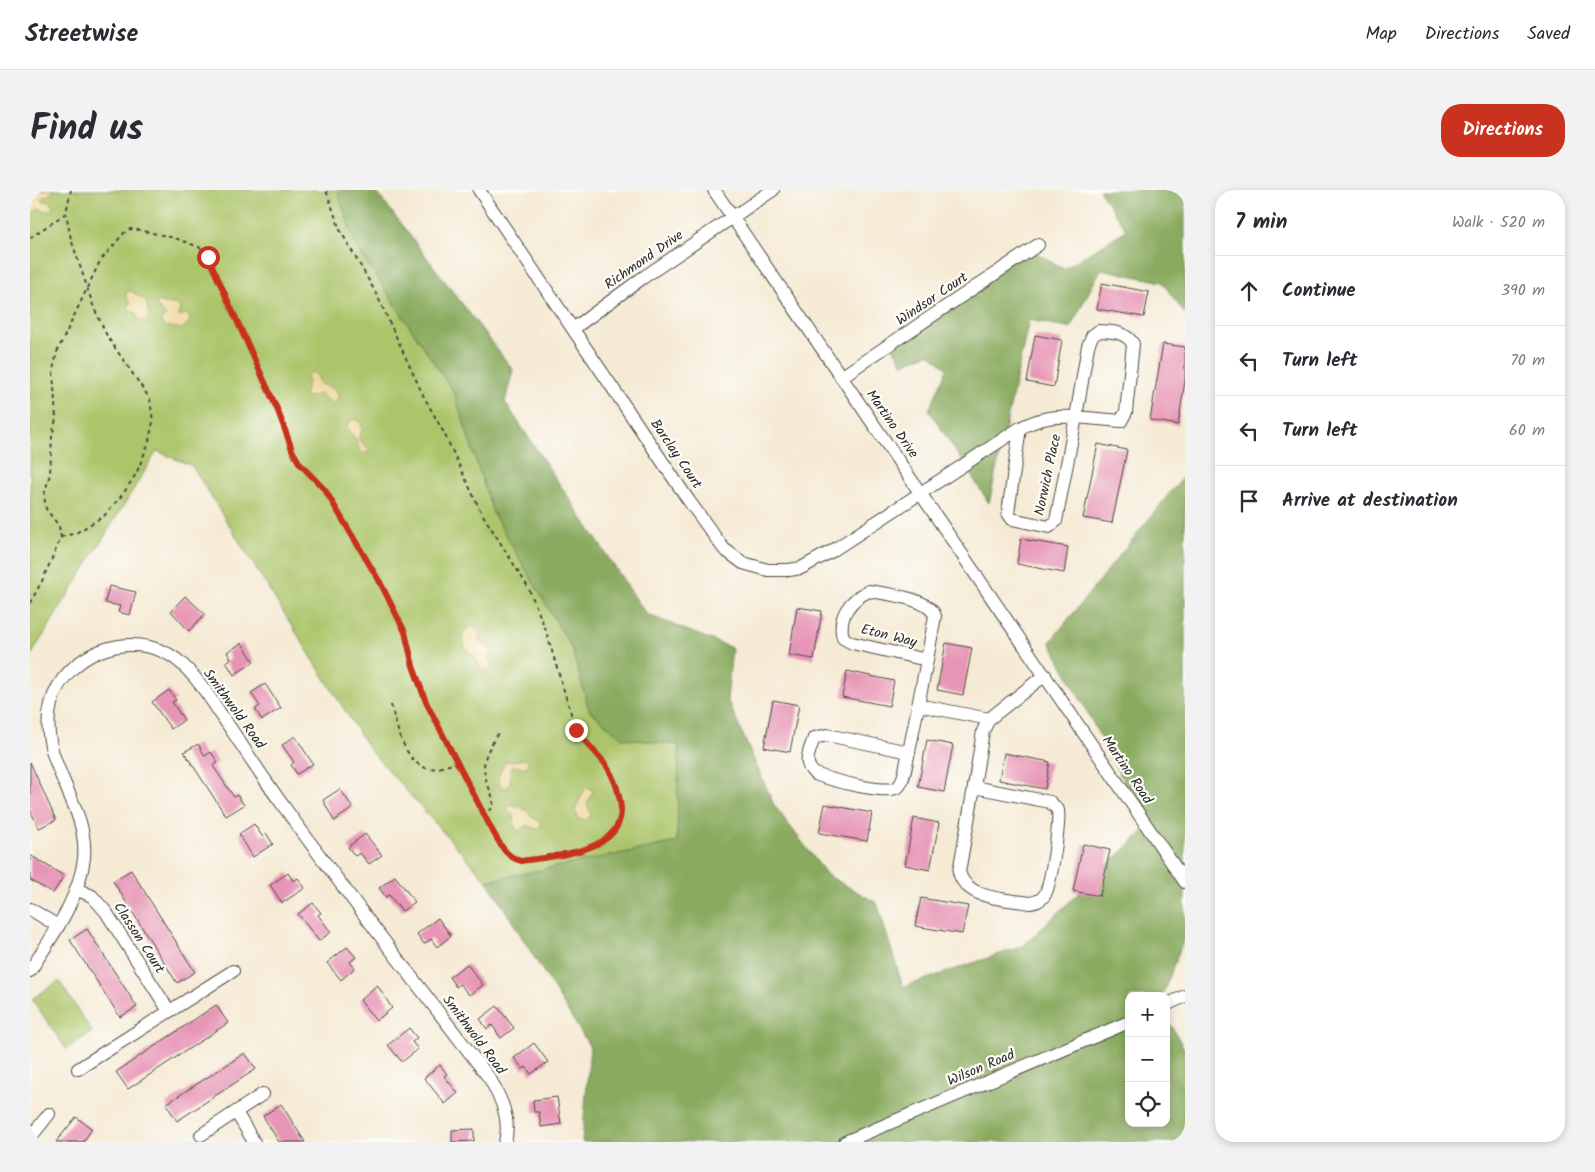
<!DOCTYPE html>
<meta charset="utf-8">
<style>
:root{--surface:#fff;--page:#f2f2f3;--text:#2b2b33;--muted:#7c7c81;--line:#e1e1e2;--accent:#c8321e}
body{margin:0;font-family:Kalam,sans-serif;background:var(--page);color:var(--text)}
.controls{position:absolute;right:15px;bottom:15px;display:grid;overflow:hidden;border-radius:10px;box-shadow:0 2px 8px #0003}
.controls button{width:45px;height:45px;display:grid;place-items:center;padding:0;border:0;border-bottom:1px solid var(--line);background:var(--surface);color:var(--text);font:25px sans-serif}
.stop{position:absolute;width:15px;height:15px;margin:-11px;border:4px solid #c8321e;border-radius:50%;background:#fff}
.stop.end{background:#c8321e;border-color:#fff;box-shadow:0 1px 5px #0008}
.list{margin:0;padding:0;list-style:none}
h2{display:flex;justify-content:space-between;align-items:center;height:65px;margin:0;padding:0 20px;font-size:21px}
h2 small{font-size:16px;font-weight:400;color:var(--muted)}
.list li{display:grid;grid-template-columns:32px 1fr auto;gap:15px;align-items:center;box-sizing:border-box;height:70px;padding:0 20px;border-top:1px solid var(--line)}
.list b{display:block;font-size:19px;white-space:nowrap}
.list em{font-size:16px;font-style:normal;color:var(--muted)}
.icon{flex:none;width:28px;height:28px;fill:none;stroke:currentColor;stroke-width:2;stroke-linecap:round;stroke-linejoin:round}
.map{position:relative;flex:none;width:1155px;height:952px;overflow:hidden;border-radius:20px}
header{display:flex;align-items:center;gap:30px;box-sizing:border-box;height:70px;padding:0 25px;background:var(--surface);border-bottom:1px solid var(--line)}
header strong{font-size:24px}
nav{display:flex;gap:28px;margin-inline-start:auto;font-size:18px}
.intro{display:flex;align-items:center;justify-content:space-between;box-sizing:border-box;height:120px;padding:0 30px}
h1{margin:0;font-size:35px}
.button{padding:12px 22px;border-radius:20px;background:var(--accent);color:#fff;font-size:18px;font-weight:700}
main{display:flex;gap:30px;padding:0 30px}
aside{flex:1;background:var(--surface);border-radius:20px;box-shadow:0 2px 8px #0003}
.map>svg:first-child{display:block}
.green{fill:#acc56b;stroke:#6c784b}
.forest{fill:#89aa5f;stroke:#5a6a45}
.sand{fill:#eeda9e;stroke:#8c8264}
.building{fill:#e795b6}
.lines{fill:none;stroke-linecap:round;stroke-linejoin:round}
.minor-casing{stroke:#494844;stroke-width:14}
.path{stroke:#494844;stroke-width:2;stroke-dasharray:4 4;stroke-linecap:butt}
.minor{stroke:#fff;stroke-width:12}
.route{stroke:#c8321e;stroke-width:6}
.labels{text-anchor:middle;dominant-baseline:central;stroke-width:4.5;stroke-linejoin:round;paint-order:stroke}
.street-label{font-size:14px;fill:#2b2b2b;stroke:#fdfcf7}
</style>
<header>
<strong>Streetwise</strong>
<nav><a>Map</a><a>Directions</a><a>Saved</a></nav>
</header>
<div class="intro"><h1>Find us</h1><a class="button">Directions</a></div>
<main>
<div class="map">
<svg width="1155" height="952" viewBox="0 0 1155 952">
<rect width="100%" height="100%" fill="#fdfcf7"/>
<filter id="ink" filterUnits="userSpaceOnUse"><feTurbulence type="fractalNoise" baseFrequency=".02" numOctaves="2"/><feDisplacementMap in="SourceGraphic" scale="10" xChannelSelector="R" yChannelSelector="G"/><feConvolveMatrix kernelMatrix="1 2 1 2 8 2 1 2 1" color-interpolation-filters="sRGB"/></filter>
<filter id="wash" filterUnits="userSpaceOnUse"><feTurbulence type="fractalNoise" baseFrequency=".0096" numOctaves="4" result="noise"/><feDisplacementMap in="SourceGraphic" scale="20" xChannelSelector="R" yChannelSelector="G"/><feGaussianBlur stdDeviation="1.12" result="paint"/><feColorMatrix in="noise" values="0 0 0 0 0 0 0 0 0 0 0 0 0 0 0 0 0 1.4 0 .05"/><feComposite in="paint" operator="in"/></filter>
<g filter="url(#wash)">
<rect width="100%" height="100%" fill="#f5ead4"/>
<g class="green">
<polygon points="0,0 312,0 308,3 326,56 424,202 463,323 542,459 559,520 592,548 649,555 647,652 457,691 339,559 162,276 127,261 0,467"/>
<polygon points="29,791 62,842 36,859 2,809"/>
</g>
<g class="forest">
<polygon points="312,0 345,0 483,180 475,212 616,424 702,458 697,509 744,615 797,685 847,713 873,797 993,756 1118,637 1020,452 1155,284 1155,746 1132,806 1099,806 1099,933 1136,933 1136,827 1155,860 1155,952 552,952 560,857 457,691 647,652 649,555 592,548 559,520 542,459 463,323 424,203 326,56 308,3"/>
<polygon points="1069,0 1155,0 1155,124 1132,92 1071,79 1040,138 999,130 959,313 899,220 917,179 899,163 873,174 859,151 996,57 1034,79 1096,40"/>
</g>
<g class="sand">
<polygon points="0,0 24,0 21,4 11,8 12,11 21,12 23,17 21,20 15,21 8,18 0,26"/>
<polygon points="97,101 101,101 116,111 119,126 115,132 108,130 106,123 98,119 100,112 96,107"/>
<polygon points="128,111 136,114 147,114 150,118 148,126 158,124 160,131 152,139 133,136 131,131 136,125 126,116"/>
<polygon points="281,182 287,185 290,194 301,197 308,203 308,210 302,213 290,204 280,207 274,206 278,193 277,186"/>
<polygon points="324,229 331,233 332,240 328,249 339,259 338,263 331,262 324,247 317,239 317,234"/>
<polygon points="442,437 450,441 449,453 462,458 461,464 457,468 463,476 460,481 450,479 444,466 435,458 432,445 437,438"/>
<polygon points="495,569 499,571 497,577 483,576 480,580 480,593 478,598 470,597 468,587 475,572"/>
<polygon points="556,596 563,601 557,614 561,624 559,628 556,630 548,629 545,620"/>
<polygon points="481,614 497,620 503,628 511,632 511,637 505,639 497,635 490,641 487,640 483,634 485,628 477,619"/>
</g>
<g id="blocks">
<g class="building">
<polygon points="1072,93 1119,102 1114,127 1067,119"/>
<polygon points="1005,145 1032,150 1024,197 997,192"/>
<polygon points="1133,154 1155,157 1155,191 1148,235 1120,230"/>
<polygon points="1068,254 1097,260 1082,333 1053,328"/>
<polygon points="991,349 1038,357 1034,383 987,374"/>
<polygon points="79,396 106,402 100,425 88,422 90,416 75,413"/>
<polygon points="155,406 175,424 159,441 141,421"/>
<polygon points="767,417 792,421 784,469 759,465"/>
<polygon points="212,453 224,472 204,485 196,472 201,469 197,462"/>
<polygon points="916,453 942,458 933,505 907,500"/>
<polygon points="817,481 864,491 859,516 812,507"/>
<polygon points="235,494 251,518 232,530 225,519 230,516 221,503"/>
<polygon points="139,500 146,510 142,512 154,530 141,539 122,512"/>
<polygon points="743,510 769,515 760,562 734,557"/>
<polygon points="265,546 283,574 267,584 261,575 264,572 252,555"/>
<polygon points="897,550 923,555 914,602 888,597"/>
<polygon points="168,554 175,566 181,562 188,573 183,576 204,607 207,605 214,615 196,626 154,562"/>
<polygon points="974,563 1020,572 1015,599 969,590"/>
<polygon points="0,572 26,630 9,638 0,620"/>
<polygon points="310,599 323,618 304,631 293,610"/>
<polygon points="795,614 842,623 837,651 789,643"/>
<polygon points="884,628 909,633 900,680 875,675"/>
<polygon points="224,634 232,646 236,643 243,654 223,667 209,644"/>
<polygon points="335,644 352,665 339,674 330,663 325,666 318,657"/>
<polygon points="1053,654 1080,660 1070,706 1043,701"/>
<polygon points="0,665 34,686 23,703 0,690"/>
<polygon points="101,680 165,782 147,793 83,691"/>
<polygon points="258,683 263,691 268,688 275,698 252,713 240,695"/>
<polygon points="365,686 385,712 372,721 359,705 356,707 349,698"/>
<polygon points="891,708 938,716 932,744 885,736"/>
<polygon points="283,713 291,723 288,725 301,742 289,751 268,724"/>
<polygon points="408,728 421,746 407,757 401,749 394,754 387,744"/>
<polygon points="57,739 107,817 90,827 40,750"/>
<polygon points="317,757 326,767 320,772 325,778 311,790 297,773"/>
<polygon points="437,774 453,795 439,805 430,794 426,797 419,787"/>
<polygon points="347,795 362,818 346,831 330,810"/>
<polygon points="186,815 198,833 98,899 86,882"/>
<polygon points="467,816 484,838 471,848 462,835 457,839 450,829"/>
<polygon points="379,838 387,848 382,852 388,859 372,872 358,855"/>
<polygon points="504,853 518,872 501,884 496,877 493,879 484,868"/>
<polygon points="215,863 226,879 147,931 136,914"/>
<polygon points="410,875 417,884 414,886 428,903 415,914 394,888"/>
<polygon points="527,907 531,934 511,937 509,922 504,922 503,910"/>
<polygon points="251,914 275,952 249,952 233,926"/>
<polygon points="46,927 62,939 53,952 26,952"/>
<polygon points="444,939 444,951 422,952 422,940"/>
</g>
</g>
</g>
<g filter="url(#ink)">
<use href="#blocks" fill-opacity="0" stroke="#494844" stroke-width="1"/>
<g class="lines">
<defs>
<g id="minor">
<path d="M 449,0 L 659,311 L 694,359 L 713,373 L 738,380 L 759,380 L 771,378 L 802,361 L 990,238 C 1010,228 1022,226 1046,227 L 1026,331 L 1019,337 L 982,329 L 978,323 L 990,238"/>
<polyline points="684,0 1155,692"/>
<polyline points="543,139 611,89 743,0"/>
<path d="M 1069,141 C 1082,142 1095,141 1103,154 L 1096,222 L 1091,231 L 1046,227 L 1058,156 L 1062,146 Z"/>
<polyline points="811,187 1008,55"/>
<path d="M 839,401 C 857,404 899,408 905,426 L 897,470 L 822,453 L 813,448 C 807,426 821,409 839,401 Z"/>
<polyline points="888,515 959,529 1015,485"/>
<path d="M 797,545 L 879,562 C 876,572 875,589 869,596 C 859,607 799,589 785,584 C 772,573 779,563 784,548 Z"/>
<polyline points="879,562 897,470"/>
<path d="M 944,597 L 1020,612 L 1028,620 C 1030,634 1021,696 1014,706 C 1010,711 1006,712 1000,713 C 977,709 936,710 929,682 Z"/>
<polyline points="944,597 953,541 959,529"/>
<polyline points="46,699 62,706 76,722 139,821"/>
<polyline points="0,719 28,736"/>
<path d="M 0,781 C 22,746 49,710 54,668 C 59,612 6,571 21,514 C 34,463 102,437 146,469 C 165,484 179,506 192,526 C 212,555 231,585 252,614 C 319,707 390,798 460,889 C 471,909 481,928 475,952"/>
<polyline points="1136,815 1155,806"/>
<polyline points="48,879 203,781"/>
<polyline points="206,922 224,952"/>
<polyline points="171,945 233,904"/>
<polyline points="0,948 19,924"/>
<polyline points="815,952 1099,832"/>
</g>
</defs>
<use href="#minor" class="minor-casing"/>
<g class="path">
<polyline points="0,48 36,23 41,0"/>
<polyline points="31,347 46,343 74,326 93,304 106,284 118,255 123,232 120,209 77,146 64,118 41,49 36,23"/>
<polyline points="0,413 12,391 31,348 29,336 16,319 14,305 20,284 22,246 26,229 23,180 27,162 70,71 94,43 100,39 109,40 145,48 169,57 179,67 187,83 207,132 248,221 263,262 270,274 295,300 351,394 375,442 387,490 396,512 472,659 481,668 491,671 557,658 574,652 587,639 592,620 587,598 576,575 546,540 515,438 498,397 451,322 414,243 393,205 346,103 310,40 296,0"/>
<path d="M 361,515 C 366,534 374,572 396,578 C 406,580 417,575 427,573"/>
<path d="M 451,619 L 458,621 L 463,618 C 464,609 461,603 458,595 C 449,572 457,562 468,543"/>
</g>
<use href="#minor" class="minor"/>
</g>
</g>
<g class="lines" filter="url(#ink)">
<path class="route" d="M 178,67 L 248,221 L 263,262 L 270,274 L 295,300 L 351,394 L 375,442 L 383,476 L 396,512 L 462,640 C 470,654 475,666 491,671 C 526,666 600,662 590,611 C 588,598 583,586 576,575 C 567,563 555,552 546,540"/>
</g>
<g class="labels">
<g class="street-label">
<text transform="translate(614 70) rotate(-35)">Richmond Drive</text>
<text transform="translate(902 109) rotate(-34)">Windsor Court</text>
<text transform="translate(862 234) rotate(55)">Martino Drive</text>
<text transform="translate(646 264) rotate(56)">Barclay Court</text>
<text transform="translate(1018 285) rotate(-78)">Norwich Place</text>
<text transform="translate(859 446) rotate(14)">Eton Way</text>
<text transform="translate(204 519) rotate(54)">Smithwold Road</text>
<text transform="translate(1097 580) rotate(56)">Martino Road</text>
<text transform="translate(109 748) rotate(57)">Classon Court</text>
<text transform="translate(444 845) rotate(53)">Smithwold Road</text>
<text transform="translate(951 878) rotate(-23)">Wilson Road</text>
</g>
</g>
</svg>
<div class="controls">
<button>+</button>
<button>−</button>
<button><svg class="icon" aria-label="locate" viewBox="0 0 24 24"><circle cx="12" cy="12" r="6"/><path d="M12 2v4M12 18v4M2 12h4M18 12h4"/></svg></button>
</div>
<div class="stop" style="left:178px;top:67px"></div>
<div class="stop end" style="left:546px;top:540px"></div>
</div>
<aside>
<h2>7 min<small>Walk · 520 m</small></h2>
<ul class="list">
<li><svg class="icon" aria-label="ahead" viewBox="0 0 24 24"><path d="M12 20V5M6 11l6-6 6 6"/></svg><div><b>Continue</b></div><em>390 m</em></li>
<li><svg class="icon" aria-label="left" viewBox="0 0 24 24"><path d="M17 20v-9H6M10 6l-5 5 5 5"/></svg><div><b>Turn left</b></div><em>70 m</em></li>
<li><svg class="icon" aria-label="left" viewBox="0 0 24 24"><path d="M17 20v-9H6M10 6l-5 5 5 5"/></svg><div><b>Turn left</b></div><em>60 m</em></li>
<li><svg class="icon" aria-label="arrive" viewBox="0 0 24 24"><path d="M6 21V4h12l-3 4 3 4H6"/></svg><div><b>Arrive at destination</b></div></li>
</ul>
</aside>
</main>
